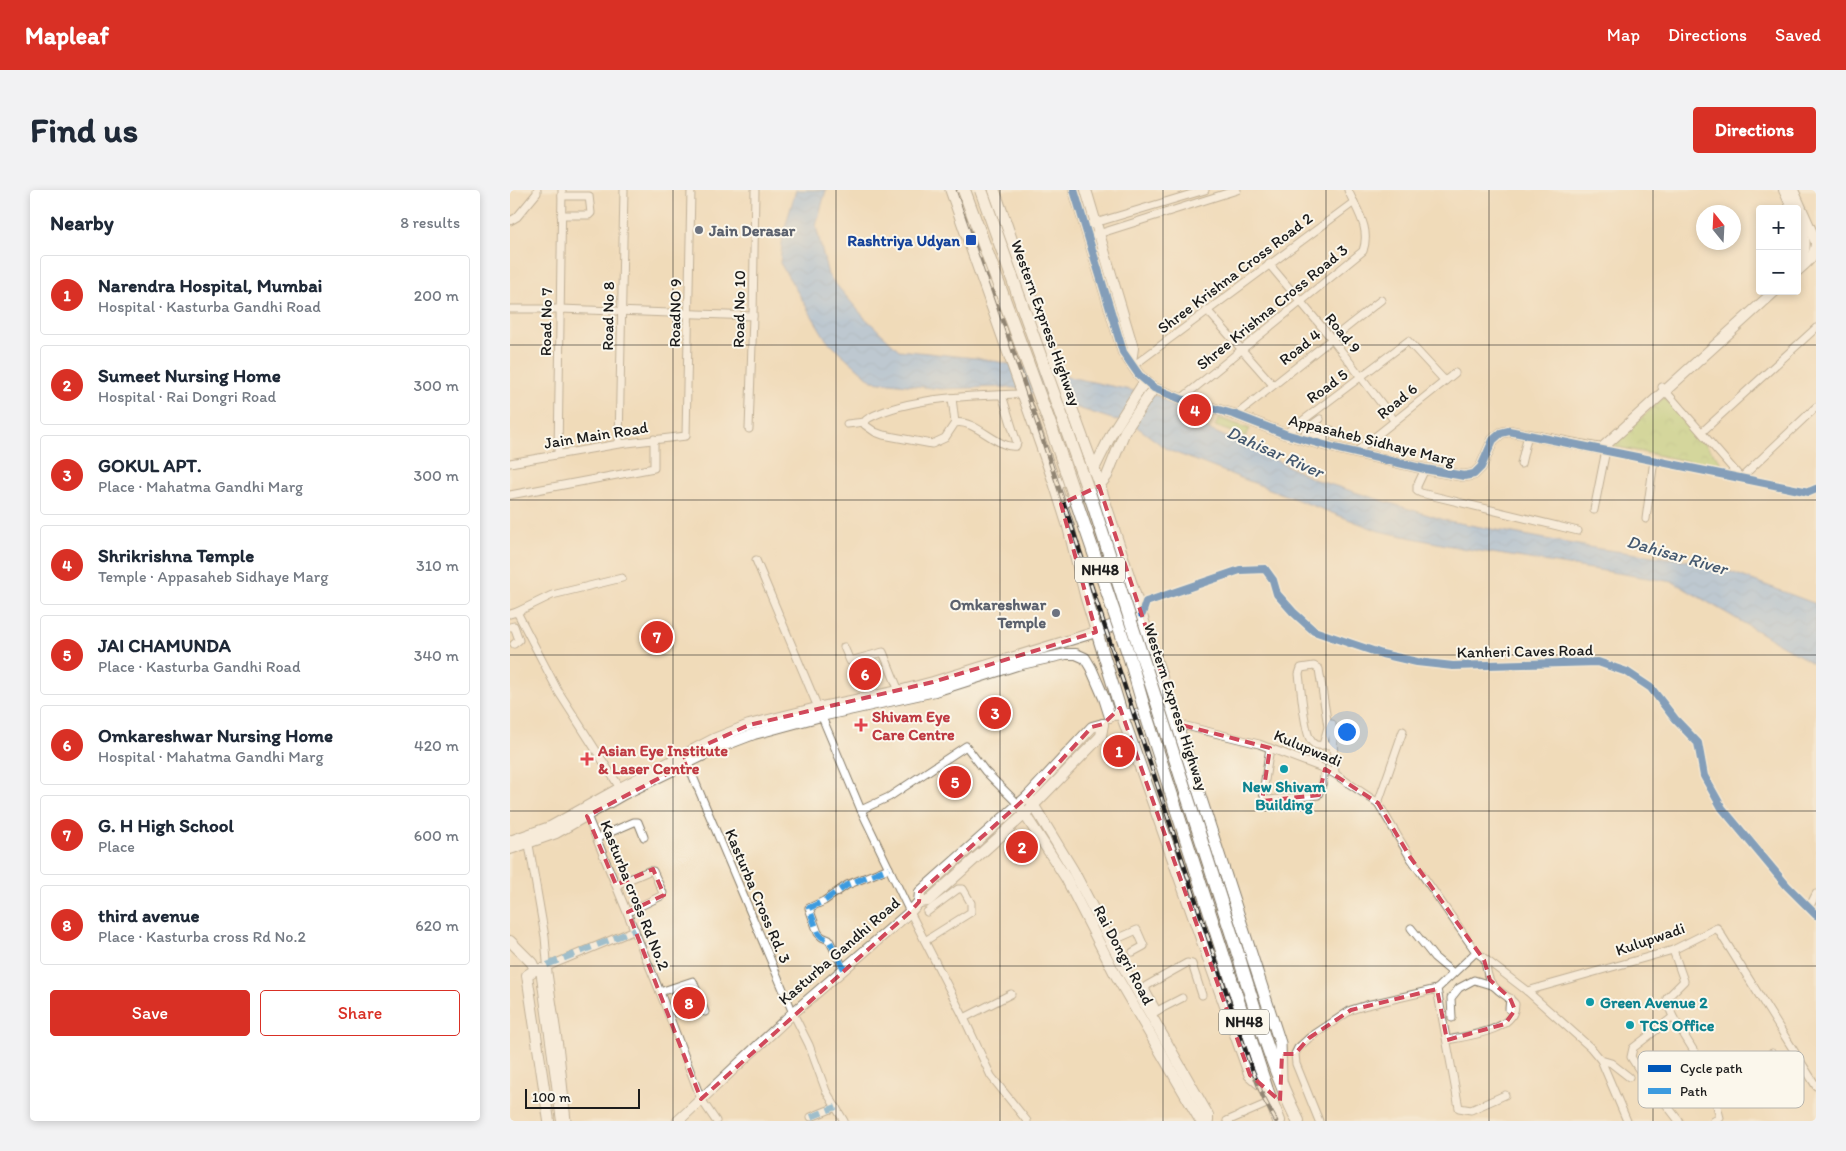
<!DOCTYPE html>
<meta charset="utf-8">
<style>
:root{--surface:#fff;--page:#f2f2f3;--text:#1f2937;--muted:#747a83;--line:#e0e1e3;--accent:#d93025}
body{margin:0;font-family:Itim,sans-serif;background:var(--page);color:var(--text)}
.controls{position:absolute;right:15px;top:15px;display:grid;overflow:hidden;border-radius:5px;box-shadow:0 2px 8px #0003}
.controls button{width:45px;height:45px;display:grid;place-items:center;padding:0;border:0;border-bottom:1px solid var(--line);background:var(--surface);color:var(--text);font:25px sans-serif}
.compass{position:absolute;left:1186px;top:15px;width:45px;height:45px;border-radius:50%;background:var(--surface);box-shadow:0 2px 8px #0003;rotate:342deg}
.scale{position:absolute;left:15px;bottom:12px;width:115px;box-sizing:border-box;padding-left:5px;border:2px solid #1c1c1c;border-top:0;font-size:14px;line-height:18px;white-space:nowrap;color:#1c1c1c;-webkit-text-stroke:4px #fbf7ec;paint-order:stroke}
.you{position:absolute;left:836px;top:541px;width:18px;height:18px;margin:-12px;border:4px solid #fff;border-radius:50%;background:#1a73e8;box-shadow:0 0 0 8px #1a73e833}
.badge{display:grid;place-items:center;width:32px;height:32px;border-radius:50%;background:var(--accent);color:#fff;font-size:16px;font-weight:700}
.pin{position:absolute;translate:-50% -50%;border:2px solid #fff;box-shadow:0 1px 5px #0006}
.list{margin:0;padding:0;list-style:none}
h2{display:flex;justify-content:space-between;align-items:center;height:65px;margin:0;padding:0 20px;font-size:21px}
h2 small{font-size:16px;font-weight:400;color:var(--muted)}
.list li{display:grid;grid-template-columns:32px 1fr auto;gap:15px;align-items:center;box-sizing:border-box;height:80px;margin:0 10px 10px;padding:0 10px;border:1px solid var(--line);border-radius:5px}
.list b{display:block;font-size:19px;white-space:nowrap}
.list p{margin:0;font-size:16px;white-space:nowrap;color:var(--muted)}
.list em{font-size:16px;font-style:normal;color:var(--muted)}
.actions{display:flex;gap:10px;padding:15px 20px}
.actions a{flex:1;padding:11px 0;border:1px solid var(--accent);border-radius:5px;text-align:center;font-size:18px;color:var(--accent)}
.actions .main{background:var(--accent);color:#fff}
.map{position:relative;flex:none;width:1306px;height:931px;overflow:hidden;border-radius:5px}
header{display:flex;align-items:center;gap:30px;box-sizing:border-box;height:70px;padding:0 25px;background:var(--accent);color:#fff}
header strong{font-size:24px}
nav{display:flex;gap:28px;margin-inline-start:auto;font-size:18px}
.intro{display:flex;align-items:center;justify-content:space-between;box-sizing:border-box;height:120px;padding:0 30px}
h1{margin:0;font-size:35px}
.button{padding:12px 22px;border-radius:5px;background:var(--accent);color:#fff;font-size:18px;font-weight:700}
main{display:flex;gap:30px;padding:0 30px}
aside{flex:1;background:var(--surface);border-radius:5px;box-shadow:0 2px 8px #0003}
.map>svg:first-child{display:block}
.park{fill:url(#park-crowns);stroke:#66764a}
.water{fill:url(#water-waves);stroke:#4e6784}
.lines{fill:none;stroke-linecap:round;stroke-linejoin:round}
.street-casing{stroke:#867c6a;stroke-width:9}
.secondary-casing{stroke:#867c6a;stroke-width:12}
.primary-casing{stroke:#867c6a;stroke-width:13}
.highway-casing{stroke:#867c6a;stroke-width:14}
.street{stroke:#fff;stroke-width:7}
.secondary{stroke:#fff;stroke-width:10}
.primary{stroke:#fff;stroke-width:11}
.highway{stroke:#fff;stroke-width:12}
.rail-casing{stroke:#1c1c1c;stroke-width:4.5}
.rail{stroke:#fbf7ec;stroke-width:2.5;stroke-dasharray:8;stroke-linecap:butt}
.highway-bridge-casing{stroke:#867c6a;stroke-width:14;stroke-linecap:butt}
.highway-bridge{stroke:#fff;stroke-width:12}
.quiet{stroke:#3c9bdf;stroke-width:6;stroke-dasharray:12 6;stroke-linecap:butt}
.cycleway-casing{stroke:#fbf7ec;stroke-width:11}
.cycleway{stroke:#0057b8;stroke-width:8}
.marked{fill:none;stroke:#d1495b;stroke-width:4;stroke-dasharray:10 6;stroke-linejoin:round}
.grid{fill:none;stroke:#1c1c1c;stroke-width:1;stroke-opacity:0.55}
.worship-dot{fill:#6b7280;stroke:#fbf7ec;stroke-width:2}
.transit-dot{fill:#1a4fb4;stroke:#fbf7ec;stroke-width:2}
.health-dot{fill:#e0444e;stroke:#fbf7ec;stroke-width:2}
.culture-dot{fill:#0f9aa8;stroke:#fbf7ec;stroke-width:2}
.labels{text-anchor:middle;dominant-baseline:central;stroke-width:4;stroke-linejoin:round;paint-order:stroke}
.shield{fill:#fbf7ec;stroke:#5f5e5a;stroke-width:1}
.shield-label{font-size:15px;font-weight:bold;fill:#1c1c1c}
.worship-label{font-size:16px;font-weight:bold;fill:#5b616d;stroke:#fbf7ec;text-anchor:start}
.transit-label{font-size:16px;font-weight:bold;fill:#164399;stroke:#fbf7ec;text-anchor:end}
.street-label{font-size:16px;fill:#1c1c1c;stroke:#fbf7ec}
.health-label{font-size:16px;font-weight:bold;fill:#be3a42;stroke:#fbf7ec;text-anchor:start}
.culture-label{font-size:16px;font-weight:bold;fill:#0d838f;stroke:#fbf7ec;text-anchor:start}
.water-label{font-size:18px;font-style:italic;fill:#44586f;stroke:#fbf7ec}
.key{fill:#fbf7ec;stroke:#b8b5ae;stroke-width:1}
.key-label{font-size:14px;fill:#1c1c1c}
</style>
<header>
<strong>Mapleaf</strong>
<nav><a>Map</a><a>Directions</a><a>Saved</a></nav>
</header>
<div class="intro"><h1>Find us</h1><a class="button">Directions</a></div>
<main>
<aside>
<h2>Nearby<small>8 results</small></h2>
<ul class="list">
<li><span class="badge">1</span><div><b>Narendra Hospital, Mumbai</b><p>Hospital · Kasturba Gandhi Road</p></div><em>200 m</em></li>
<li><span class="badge">2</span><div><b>Sumeet Nursing Home</b><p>Hospital · Rai Dongri Road</p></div><em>300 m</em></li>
<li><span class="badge">3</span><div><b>GOKUL APT.</b><p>Place · Mahatma Gandhi Marg</p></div><em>300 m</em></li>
<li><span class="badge">4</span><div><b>Shrikrishna Temple</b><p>Temple · Appasaheb Sidhaye Marg</p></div><em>310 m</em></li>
<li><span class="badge">5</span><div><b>JAI CHAMUNDA</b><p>Place · Kasturba Gandhi Road</p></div><em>340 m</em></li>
<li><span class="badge">6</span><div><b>Omkareshwar Nursing Home</b><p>Hospital · Mahatma Gandhi Marg</p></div><em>420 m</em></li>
<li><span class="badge">7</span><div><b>G. H High School</b><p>Place</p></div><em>600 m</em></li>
<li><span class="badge">8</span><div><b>third avenue</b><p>Place · Kasturba cross Rd No.2</p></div><em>620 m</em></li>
</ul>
<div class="actions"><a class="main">Save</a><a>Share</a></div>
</aside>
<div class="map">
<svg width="1306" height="931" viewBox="0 0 1306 931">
<defs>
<pattern id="park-crowns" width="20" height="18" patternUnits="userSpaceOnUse" patternTransform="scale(1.25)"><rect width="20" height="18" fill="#b1d178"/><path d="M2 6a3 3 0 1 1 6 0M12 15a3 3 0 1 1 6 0" fill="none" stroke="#98b367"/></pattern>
<pattern id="water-waves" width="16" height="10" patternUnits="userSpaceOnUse" patternTransform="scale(1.25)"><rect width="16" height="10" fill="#80b2ec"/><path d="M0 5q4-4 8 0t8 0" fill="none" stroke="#6e98ca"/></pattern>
</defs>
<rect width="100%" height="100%" fill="#fbf7ec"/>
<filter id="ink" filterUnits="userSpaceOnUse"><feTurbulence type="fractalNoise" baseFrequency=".02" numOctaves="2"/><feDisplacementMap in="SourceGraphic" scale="10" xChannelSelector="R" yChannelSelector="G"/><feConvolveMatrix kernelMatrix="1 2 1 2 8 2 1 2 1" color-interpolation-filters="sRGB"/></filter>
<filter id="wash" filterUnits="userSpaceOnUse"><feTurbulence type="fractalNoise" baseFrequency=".0096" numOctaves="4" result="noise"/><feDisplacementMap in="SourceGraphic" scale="20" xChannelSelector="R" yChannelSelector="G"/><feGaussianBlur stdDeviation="1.12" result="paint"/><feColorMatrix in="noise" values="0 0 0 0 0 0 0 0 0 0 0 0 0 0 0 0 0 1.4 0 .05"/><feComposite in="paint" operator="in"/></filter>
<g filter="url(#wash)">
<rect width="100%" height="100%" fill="#f0dbb9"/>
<g class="park">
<polygon points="1154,207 1217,279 1102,256"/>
<polygon points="709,228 740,239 735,247 705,236"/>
</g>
<polygon class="water" points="286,0 316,0 306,36 318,85 353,126 389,160 475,169 648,206 696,238 760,267 803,289 938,331 1090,359 1197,373 1306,414 1306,475 1163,392 951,358 869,341 658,260 627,237 505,198 489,197 431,199 362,191 317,151 270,73 273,44"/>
</g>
<g filter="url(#ink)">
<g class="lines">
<defs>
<g id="street">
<polyline points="51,25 79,25 81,23 79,6 52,6"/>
<polyline points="0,31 7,27 27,3 27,0"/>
<polyline points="575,36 695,0"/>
<polyline points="585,45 727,0"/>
<polyline points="759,74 822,149 884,230"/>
<polyline points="0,119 50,119 243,126"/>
<polyline points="697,120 763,195"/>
<polyline points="623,176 844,12"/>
<polyline points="1152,197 1231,288 1306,217"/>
<path d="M 492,205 L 507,253 L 506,256 C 489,260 464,228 445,233 L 435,248 L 422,254 L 373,245 L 365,242 L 355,235 L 356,230 L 359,228 C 398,207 469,205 514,204"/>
<polyline points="442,208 445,233"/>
<path d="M 671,209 L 853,61 C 861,38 847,21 838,0"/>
<polyline points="726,225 871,110"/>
<polyline points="810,229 796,239 795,244 816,249"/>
<polyline points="337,234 355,232"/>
<polyline points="239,239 243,126 245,0"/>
<polyline points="1192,242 1306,138"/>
<polyline points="775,244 898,151 935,191"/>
<polyline points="814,252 821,240"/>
<polyline points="109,254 114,0"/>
<polyline points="1091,259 1299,302 1306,299"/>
<polyline points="846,262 945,183"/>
<polyline points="48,264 52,0"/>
<polyline points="0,273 109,254 176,246 181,0"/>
<polyline points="1011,274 1018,244"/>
<polyline points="915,279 907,296 907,301 911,303 1068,341"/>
<polyline points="0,305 144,278 144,249"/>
<polyline points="1084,320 1096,260"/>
<polyline points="1136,329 1144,270"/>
<polyline points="246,370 351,620 400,722 454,828 481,886 517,931"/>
<polyline points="7,422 42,405 112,388"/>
<polyline points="0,424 7,422 48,501 112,601"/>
<polyline points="632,424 636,412 730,380 755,379 763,390 767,404 783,422 804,441 872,464 907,472 943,476 1088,472 1117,482 1141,498 1165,529 1188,553 1194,586 1212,618 1277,696 1306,725"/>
<polyline points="0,437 4,436 9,450 4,454"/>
<polyline points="334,457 340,471 373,462 389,501"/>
<polyline points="668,534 749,554 815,579 825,584 868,613 900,667 966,762 1017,801 1081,858 1091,870 1101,873 1119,887"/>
<polyline points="822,534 825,584"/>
<path d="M 813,555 C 807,556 803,555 800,549 C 794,539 791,498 789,484 L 791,478 L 804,476 L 809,479 L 818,537 L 813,555 L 823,555"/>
<polyline points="760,558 753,603 755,609 759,610 808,605 813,592 815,579"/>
<polyline points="176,570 283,823 299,855 316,901 334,931"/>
<polyline points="868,613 893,541"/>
<polyline points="351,620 379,607 456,556 475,581 508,614"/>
<polyline points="75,621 150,802 191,909 206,931"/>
<polyline points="87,648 124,632 128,632 134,647"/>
<polyline points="18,649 35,747 38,783 50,863 57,931"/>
<polyline points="106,695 139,681 143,681 153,703 151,706 118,722"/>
<polyline points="1299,718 1306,704"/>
<polyline points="901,738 924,767 943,783"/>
<polyline points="415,751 461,722 461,713 453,699 448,699 417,722"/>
<polyline points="600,752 627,740 634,756 623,762"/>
<polyline points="1163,760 1174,791 1157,808 1157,812 1163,827 1123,858 1121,867 1128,878 1169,931"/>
<polyline points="34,778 125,740"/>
<polyline points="334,779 319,750 312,747 308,743 299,718 314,711 337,695 379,678"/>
<polyline points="927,799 949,918 961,920 995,905"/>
<polyline points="1017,801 1163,760 1207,738 1306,896"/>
<polyline points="150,802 183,791 195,822"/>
<polyline points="999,819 1000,808"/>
<polyline points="647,821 636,801 636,796 677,773 682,774 692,805"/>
<polyline points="643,823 672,808"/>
<polyline points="1163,827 1206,897 1262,863"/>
<polyline points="454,828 501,804"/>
<polyline points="942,828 941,808 949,798 964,790 984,796"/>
<path d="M 937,850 C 957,846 1006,841 1005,814 C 998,805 985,801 980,791 C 977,785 976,776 975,770"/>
<polyline points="1091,870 1117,931"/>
<polyline points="301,927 326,917"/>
<polyline points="717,931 761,912"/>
<polyline points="809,931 786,874 785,864 788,858 799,848 841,820 857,815 927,799 966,762"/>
<polyline points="1204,931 1210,928 1207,916 1206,897"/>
</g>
<g id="secondary">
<polyline points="564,0 613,162 629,185 644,198 671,209 726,225 775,244 829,259 915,279 954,286 964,284 971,277 983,250 991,243 999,241 1091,259 1265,101"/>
<polyline points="576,0 623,158 621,172"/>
<polyline points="1274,0 1283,19"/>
<path d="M 1283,0 L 1306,52 C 1306,66 1297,72 1287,81"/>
<path d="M 1287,29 C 1294,44 1300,59 1287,73"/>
<polyline points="545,294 584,279 603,241 635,191"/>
<polyline points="551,314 589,296 597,286 615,241 644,198"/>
<path d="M 606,525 C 622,521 642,528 658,532"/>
<polyline points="518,606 563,680 614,778 698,925 698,931"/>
<polyline points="508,614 556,688 604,782 690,930 692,931"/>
<polyline points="0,651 40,637 110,598 204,549 239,535 307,518 389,501 423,492 586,442"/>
<polyline points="0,659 46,643 114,604 210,557 244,544 311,526 425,501 507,475 556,464 566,464 575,468 581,478 594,508 600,527"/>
<polyline points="409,712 418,711 515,624 591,546 593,534"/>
<polyline points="0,751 22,773 25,780"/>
<polyline points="39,931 17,785 25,780 31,779 52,931"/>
<polyline points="168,931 283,823 400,722 409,712 410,702 518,606 582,537 593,534"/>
</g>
<g id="primary">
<polyline points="441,0 545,294 558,335 576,407 613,528 740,885 757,900"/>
<polyline points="484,0 539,157 585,282 770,853 771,890"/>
<polyline points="586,442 615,431"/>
</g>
<g id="highway">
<path d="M 727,761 C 745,818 761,877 788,931"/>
<polyline points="713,764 757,900 769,931"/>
</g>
</defs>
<use href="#street" class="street-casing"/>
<use href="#secondary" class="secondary-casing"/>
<use href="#primary" class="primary-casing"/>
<use href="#highway" class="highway-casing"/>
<use href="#street" class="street"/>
<use href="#secondary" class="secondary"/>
<use href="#primary" class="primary"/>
<use href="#highway" class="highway"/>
<defs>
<polyline id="rail" points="448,0 500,151 739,871 753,907 766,931"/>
</defs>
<use href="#rail" class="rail-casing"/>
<use href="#rail" class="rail"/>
<defs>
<g id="highway-bridge">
<polyline points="454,0 541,237 620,469 637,528 713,764"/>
<polyline points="471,0 583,314 727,761"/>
</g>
</defs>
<use href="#highway-bridge" class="highway-bridge-casing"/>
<use href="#highway-bridge" class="highway-bridge"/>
<g class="quiet">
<polyline points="37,775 125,740"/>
<polyline points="334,779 319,750 312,747 308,743 299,718 314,711 337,695 379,678"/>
<polyline points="301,927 326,917"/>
</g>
<defs>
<g id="cycleway">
<polyline points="564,0 613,162 629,185 644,198 671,209 726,225 775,244 829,259 915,279 954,286 964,284 971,277 983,250 991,243 999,241 1299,302 1306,299"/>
<polyline points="632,424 636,412 730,380 755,379 763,390 767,404 783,422 804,441 872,464 907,472 943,476 1088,472 1117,482 1141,498 1165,529 1188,553 1194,586 1212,618 1277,696 1306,725"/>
</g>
</defs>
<use href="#cycleway" class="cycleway-casing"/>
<use href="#cycleway" class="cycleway"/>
</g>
</g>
<path d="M0 0H1306V931H0ZM 589,296 L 668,534 L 760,558 L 752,611 L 809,605 L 815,579 L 868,613 L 900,667 L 974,770 L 980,790 L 1000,808 L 1005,820 L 995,834 L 937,850 L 927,799 L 841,820 L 799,848 L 785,864 L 772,864 L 770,911 L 740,885 L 610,518 L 593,534 L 582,537 L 518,606 L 410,702 L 409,712 L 400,722 L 191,909 L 118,722 L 154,705 L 143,679 L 106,695 L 77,626 L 178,573 L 173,565 L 239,535 L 423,492 L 586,442 L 551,314 Z" fill="#f0dbb9" fill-opacity=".55" fill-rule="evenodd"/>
<path class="marked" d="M 589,296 L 668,534 L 760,558 L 752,611 L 809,605 L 815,579 L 868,613 L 900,667 L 974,770 L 980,790 L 1000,808 L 1005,820 L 995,834 L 937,850 L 927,799 L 841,820 L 799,848 L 785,864 L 772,864 L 770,911 L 740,885 L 610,518 L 593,534 L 582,537 L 518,606 L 410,702 L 409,712 L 400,722 L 191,909 L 118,722 L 154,705 L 143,679 L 106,695 L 77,626 L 178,573 L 173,565 L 239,535 L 423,492 L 586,442 L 551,314 Z"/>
<path class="grid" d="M 163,0 L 163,931M 326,0 L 326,931M 490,0 L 490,931M 653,0 L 653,931M 816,0 L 816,931M 979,0 L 979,931M 1143,0 L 1143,931M 0,155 L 1306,155M 0,310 L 1306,310M 0,465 L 1306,465M 0,621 L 1306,621M 0,776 L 1306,776"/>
<g class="worship-dot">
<circle cx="189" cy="40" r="5"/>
<circle cx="546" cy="423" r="5"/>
</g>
<rect class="transit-dot" x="455" y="44" width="12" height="12" rx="2.5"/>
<g class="health-dot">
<path d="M348.5 527.5h5v5h5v5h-5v5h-5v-5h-5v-5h5z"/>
<path d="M74.5 561.5h5v5h5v5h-5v5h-5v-5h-5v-5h5z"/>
</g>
<g class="culture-dot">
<circle cx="774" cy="579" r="5"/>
<circle cx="1080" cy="812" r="5"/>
<circle cx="1120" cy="835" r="5"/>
</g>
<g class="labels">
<g class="shield">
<rect x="565" y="367.5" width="50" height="25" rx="4"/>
<rect x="709" y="819.5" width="50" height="25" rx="4"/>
</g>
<g class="shield-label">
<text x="590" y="380">NH48</text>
<text x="734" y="832">NH48</text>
</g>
<g class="worship-label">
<text x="199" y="40">Jain Derasar</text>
<text x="536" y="414" text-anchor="end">Omkareshwar<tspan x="536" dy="18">Temple</tspan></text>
</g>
<g class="transit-label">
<text x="450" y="50">Rashtriya Udyan</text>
</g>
<g class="street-label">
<text transform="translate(725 83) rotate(-37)">Shree Krishna Cross Road 2</text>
<text transform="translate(762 117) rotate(-39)">Shree Krishna Cross Road 3</text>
<text transform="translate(229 119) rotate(-89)">Road No 10</text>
<text transform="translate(165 123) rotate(-89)">RoadNO 9</text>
<text transform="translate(98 126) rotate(-89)">Road No 8</text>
<text transform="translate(36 132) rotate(-89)">Road No 7</text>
<text transform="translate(536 133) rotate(70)">Western Express Highway</text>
<text transform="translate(833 143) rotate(51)">Road 9</text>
<text transform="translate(790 157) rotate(-38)">Road 4</text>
<text transform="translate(817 196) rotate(-36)">Road 5</text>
<text transform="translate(887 211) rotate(-39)">Road 6</text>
<text transform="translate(86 245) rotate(-9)">Jain Main Road</text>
<text transform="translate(862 250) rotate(14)">Appasaheb Sidhaye Marg</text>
<text transform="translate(1015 461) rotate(-1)">Kanheri Caves Road</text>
<text transform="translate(666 517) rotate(72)">Western Express Highway</text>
<text transform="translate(798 558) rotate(23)">Kulupwadi</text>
<text transform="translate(125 705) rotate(68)">Kasturba cross Rd No.2</text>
<text transform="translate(248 706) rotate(67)">Kasturba Cross Rd. 3</text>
<text transform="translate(1140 749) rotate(-19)">Kulupwadi</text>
<text transform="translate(329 761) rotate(-41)">Kasturba Gandhi Road</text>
<text transform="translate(614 765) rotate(62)">Rai Dongri Road</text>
</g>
<g class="health-label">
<text x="362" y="526">Shivam Eye<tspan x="362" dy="18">Care Centre</tspan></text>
<text x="88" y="560">Asian Eye Institute<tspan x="88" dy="18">&amp; Laser Centre</tspan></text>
</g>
<g class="culture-label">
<text x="774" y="596" text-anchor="middle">New Shivam<tspan x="774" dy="18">Building</tspan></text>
<text x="1090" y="812">Green Avenue 2</text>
<text x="1130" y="835">TCS Office</text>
</g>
<g class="water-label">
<text transform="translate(765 262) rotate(24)">Dahisar River</text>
<text transform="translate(1167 365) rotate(16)">Dahisar River</text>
</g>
</g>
<rect x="1128" y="861" width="166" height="57" rx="8" class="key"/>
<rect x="1138" y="875" width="23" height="7" fill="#0057b8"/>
<rect x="1138" y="898" width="23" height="6" fill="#3c9bdf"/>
<g class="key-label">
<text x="1170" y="883">Cycle path</text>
<text x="1170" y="906">Path</text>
</g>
</svg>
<div class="controls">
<button>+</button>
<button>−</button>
</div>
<svg class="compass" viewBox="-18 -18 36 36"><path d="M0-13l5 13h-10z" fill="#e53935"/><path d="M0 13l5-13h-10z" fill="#747a83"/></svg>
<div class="scale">100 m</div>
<div class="you"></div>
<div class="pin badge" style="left:609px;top:561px">1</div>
<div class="pin badge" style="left:512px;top:657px">2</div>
<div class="pin badge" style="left:485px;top:523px">3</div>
<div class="pin badge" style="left:685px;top:220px">4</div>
<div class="pin badge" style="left:445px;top:592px">5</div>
<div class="pin badge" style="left:355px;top:484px">6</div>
<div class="pin badge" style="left:147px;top:447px">7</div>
<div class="pin badge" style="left:179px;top:813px">8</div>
</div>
</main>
